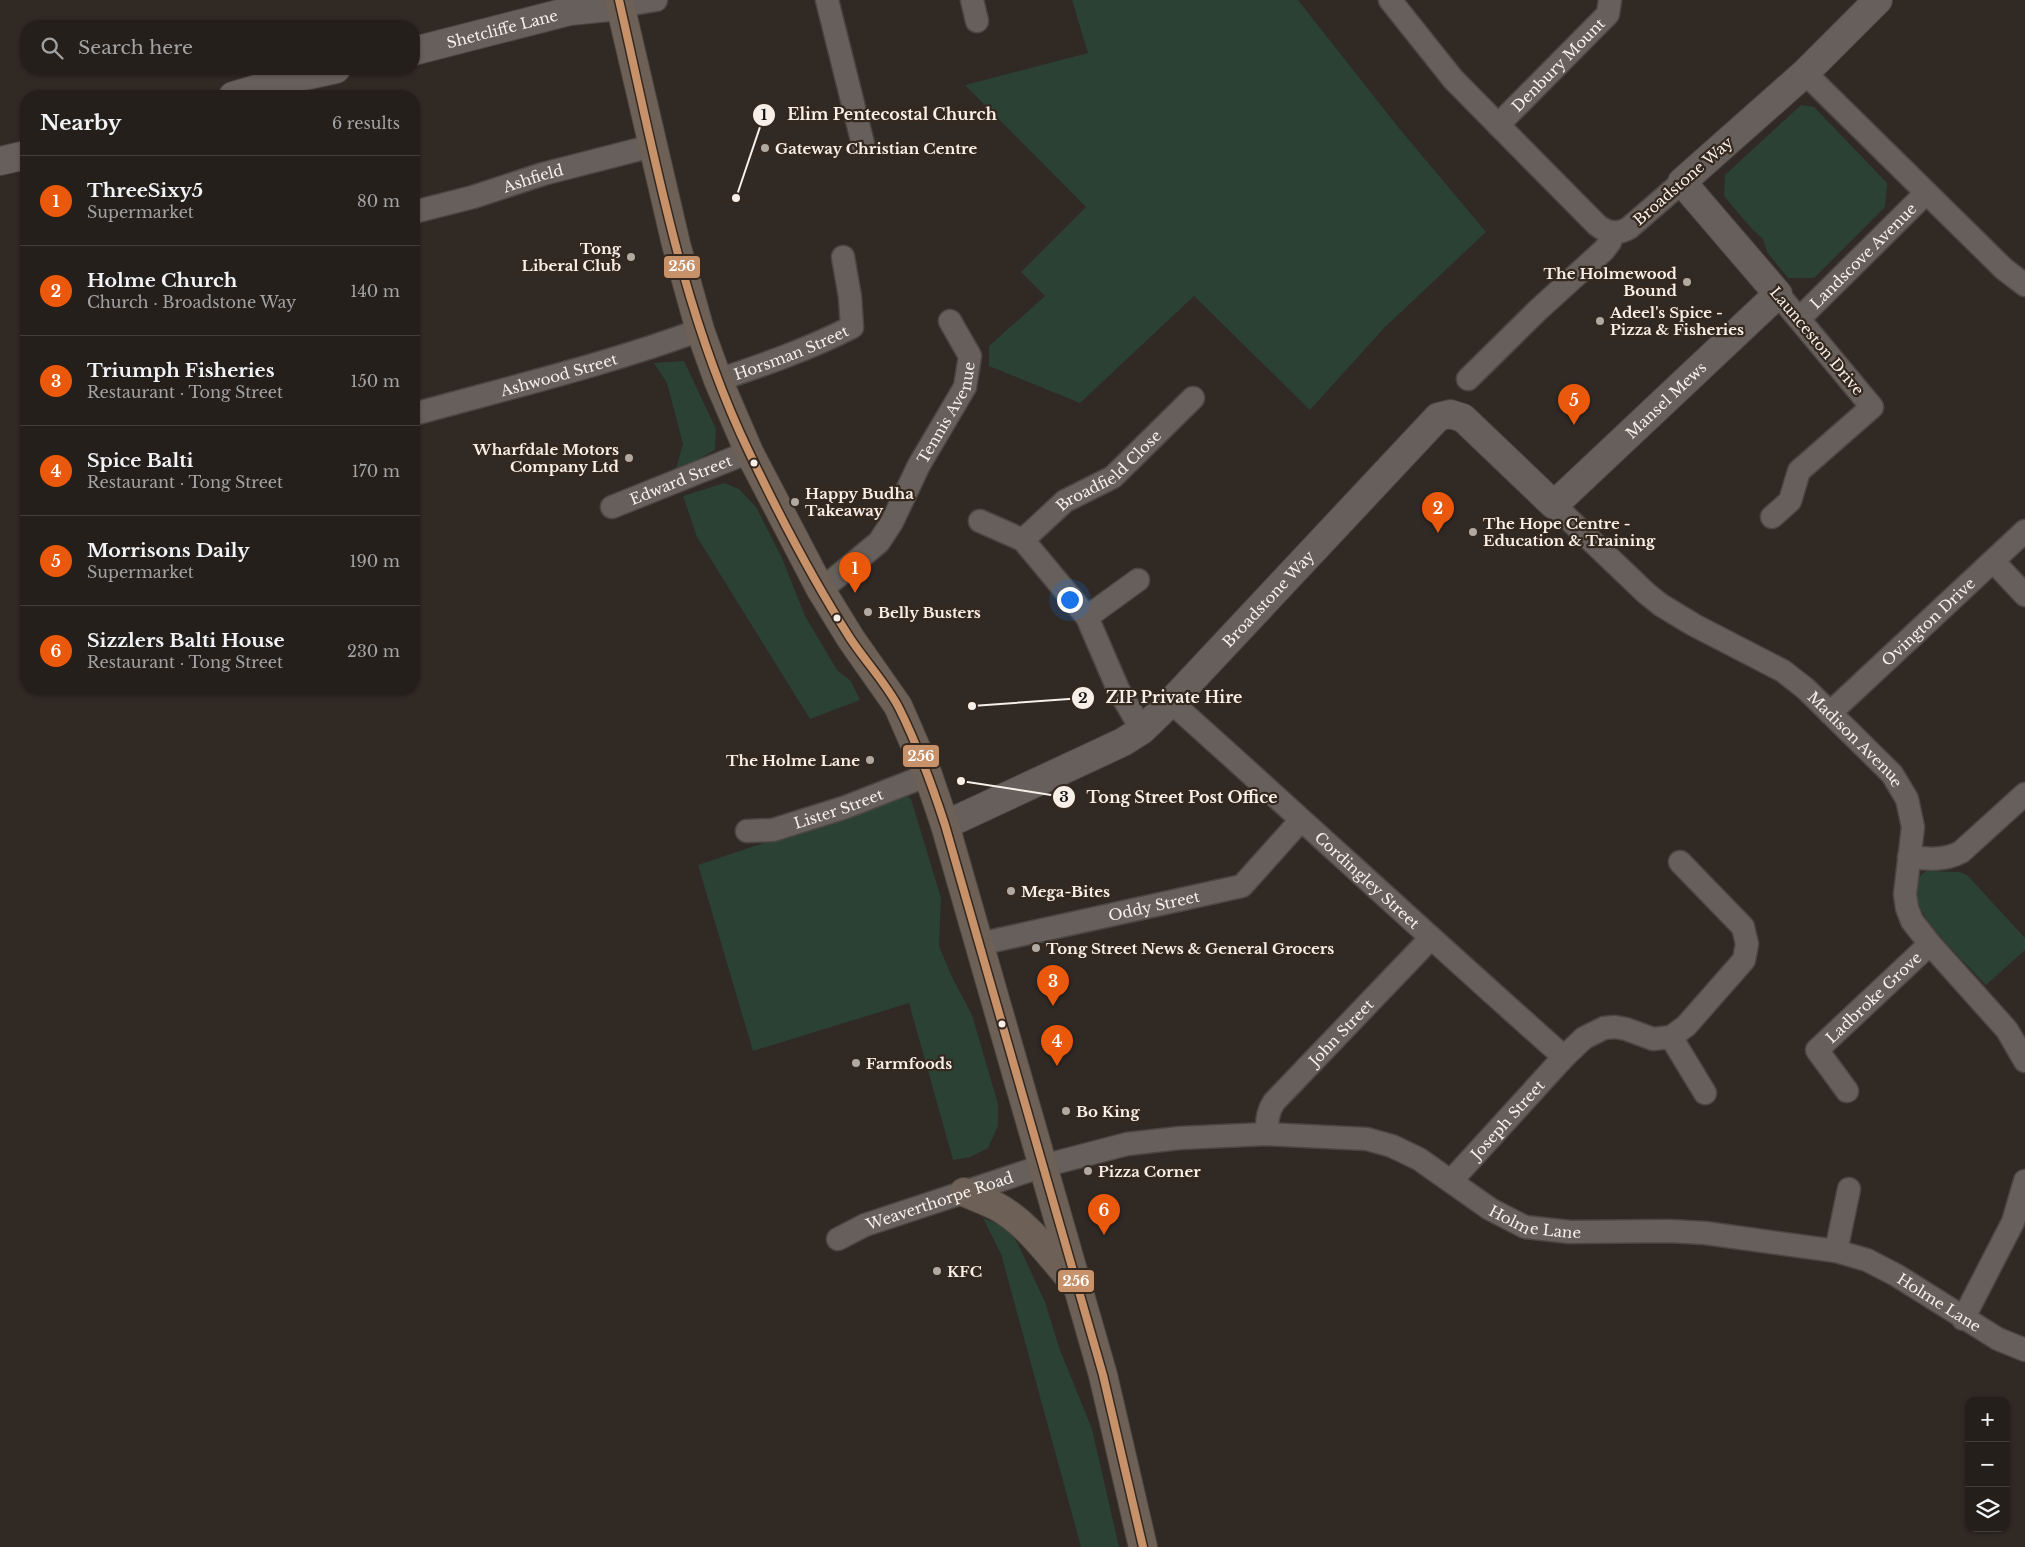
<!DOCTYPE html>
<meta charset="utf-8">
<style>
:root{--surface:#241f1b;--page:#302c28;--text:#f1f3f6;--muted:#a3a2a3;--line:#413d3a;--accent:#ea580c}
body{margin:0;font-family:"Libre Baskerville",serif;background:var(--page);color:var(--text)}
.controls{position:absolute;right:15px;bottom:15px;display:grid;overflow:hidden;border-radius:10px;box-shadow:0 1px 4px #0004}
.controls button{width:45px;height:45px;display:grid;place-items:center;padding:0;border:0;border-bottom:1px solid var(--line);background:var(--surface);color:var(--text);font:25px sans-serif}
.you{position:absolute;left:1069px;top:599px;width:18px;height:18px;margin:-12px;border:4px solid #fff;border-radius:50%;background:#1a73e8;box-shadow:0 0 0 8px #1a73e833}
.badge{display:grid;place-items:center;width:32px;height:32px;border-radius:50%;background:var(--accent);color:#fff;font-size:16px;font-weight:700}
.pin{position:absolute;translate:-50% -41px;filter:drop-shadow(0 1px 2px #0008)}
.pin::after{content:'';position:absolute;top:26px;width:18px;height:15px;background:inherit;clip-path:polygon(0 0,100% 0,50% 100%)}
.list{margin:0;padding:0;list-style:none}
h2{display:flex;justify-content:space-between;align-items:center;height:65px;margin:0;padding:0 20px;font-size:21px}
h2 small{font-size:16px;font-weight:400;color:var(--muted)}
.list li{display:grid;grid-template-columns:32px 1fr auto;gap:15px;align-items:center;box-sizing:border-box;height:90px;padding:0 20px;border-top:1px solid var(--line)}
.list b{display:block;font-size:19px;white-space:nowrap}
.list p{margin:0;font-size:16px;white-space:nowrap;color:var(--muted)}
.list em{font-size:16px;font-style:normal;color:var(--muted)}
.icon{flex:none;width:28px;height:28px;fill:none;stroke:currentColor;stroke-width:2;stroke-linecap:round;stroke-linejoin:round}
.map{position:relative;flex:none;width:2025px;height:1547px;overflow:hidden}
.search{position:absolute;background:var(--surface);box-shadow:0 1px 4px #0004;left:20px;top:20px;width:400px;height:55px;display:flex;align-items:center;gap:12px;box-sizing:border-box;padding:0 18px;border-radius:20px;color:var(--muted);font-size:19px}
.panel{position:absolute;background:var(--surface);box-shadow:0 1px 4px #0004;left:20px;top:90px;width:400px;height:605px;border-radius:20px}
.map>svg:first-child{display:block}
.green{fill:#2b4134}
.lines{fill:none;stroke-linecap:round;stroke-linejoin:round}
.street-casing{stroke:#4c4642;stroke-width:25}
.secondary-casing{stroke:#4c4642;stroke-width:30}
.highway-casing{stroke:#4c4642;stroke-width:30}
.street{stroke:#665f5b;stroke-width:22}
.secondary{stroke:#665f5b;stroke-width:28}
.highway{stroke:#6d6057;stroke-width:28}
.bus-1-casing{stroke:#35281f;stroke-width:11}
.bus-1{stroke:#c7916a;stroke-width:8}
.poi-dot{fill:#b1aaa3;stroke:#35281f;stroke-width:2}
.bus-dot{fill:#f7efe8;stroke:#35281f;stroke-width:2}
.labels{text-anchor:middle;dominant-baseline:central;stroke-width:4.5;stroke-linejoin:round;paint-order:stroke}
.street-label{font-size:15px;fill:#f7efe8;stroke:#35281f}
.poi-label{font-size:15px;font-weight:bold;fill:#f7efe8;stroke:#35281f;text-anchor:start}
.leader{fill:none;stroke:#f7efe8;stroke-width:2}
.callout-dot{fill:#f7efe8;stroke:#35281f;stroke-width:2}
.mark-label{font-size:15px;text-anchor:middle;font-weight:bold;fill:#111}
.callout-label{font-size:16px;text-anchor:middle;font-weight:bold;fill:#f7efe8;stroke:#35281f;stroke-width:4.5;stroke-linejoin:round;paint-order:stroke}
.line-badge{stroke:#35281f;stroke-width:2}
.badge-label{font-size:14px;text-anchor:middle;font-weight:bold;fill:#fff}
</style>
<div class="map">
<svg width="2025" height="1547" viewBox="0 0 2025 1547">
<rect width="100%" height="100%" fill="#302924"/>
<g class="green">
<polygon points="1072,0 1298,0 1398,127 1486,232 1385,327 1310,410 1194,296 1080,403 989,366 989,346 1045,296 1021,272 1086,207 965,85 1088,53"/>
<polygon points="1801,105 1814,107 1887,183 1885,207 1814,278 1788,278 1767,252 1763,239 1752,229 1724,196 1725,175"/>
<polygon points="684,361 716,429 715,450 675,472 683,444 667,383 654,363"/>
<polygon points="724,483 739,489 756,507 782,558 805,616 837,670 851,681 860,700 810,719 697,537 683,496"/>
<polygon points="906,795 911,799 941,898 939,946 951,975 972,1015 998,1104 998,1126 988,1148 970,1157 953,1160 909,1003 753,1051 698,865"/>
<path d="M 1927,871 L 1960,872 L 1968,876 L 2025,938 L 2025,950 L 1986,985 C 1969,966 1923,924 1918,901 C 1917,898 1918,893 1918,890 C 1917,880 1918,875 1927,871 Z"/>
<polygon points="983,1218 1008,1229 1018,1244 1045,1302 1060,1350 1092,1429 1119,1547 1081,1547 1001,1254"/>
</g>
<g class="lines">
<defs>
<g id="street">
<polyline points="827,0 863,144"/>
<polyline points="972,0 977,21"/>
<polyline points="1390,0 1453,79 1514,141"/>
<polyline points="620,6 656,0"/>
<polyline points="1805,73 2004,269 2025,285"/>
<path id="s1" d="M 1498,125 L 1608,14 L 1610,0"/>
<path d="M 1516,143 L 1597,225 C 1607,233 1617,235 1629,228 L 1682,182"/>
<path id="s2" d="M 414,212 L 473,197 L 543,174 L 652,146"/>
<path id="s3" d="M 1799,319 L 1926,193"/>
<polyline points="1468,379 1538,310 1604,250 1610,242 1612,232"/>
<path id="s4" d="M 718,380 C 763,365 809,349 852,327 L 850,297 L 843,257"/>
<path id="s5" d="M 418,413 C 512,387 608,364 700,330"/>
<path id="s6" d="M 1554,505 L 1646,593 L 1661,605 L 1694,625 L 1783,671 L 1806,689 L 1892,774 L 1907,799 L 1913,827 L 1905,894 L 1907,908 L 1912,921 L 1930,944 L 2007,1030 L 2025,1061"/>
<path id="s7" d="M 612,507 L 749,452"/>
<polyline points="1772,517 1790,501 1799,471 1872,407 1778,294"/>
<polyline points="980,521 1023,540 1087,617 1118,689 1142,730"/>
<path id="s8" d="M 1023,540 L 1065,501 L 1113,477 L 1193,398"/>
<polyline points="1994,562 2025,595"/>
<path id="s9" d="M 821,590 L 879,542 L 892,522 L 919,465 L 965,387 L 970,356 L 950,321"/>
<polyline points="1087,617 1138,580"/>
<path id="s10" d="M 1171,702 C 1303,820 1432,940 1564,1057"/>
<path id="s11" d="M 1830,713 L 2025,531"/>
<path id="s12" d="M 747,831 L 773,830 L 846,807 L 928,775"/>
<path d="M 1909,857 C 1928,859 1944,861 1961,852 L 2025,794"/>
<path id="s13" d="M 979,944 L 1242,886 L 1301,820"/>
<polyline points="1671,1037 1705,1093"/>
<path id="s14" d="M 1847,1091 L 1817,1050 L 1930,944"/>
<path id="s15" d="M 1267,1134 C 1267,1121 1267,1113 1274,1102 L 1430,939"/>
<path id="s16" d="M 1452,1180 L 1564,1057 L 1584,1038 L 1604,1028 L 1615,1027 L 1626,1029 L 1653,1039 L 1671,1037 L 1686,1026 L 1744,960 L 1747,944 L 1743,927 L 1680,862"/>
<path id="s17" d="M 838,1239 L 865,1225 L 1043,1166 L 1127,1144 L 1180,1138 L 1267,1134 L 1367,1139 L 1392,1146 L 1419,1159 L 1490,1209 L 1525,1227 L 1570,1232 L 1669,1231 L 1705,1233 L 1836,1251 L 1867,1260 L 1896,1275 L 1998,1339 L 2025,1350"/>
<polyline points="1836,1251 1849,1189"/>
<polyline points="1963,1319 2013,1222 2025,1181"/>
</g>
<g id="secondary">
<path id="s18" d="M 414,51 L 570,11 L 620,6"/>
<polyline points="233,96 286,80 336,69"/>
<polyline points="0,161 26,155"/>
<path id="s19" d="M 945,825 L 1123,742 L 1142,730 L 1171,702 L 1438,417 L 1450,414 L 1463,418 L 1554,505 L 1778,294 L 1682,182 L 1805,73 L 1878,0"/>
</g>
<g id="highway">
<polyline points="619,0 676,244 700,330 718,380 749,452 821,590 851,639 898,706 928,775 945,825 1103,1375 1143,1547"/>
<path d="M 964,1192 C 975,1197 986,1201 996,1206 C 1028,1223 1051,1257 1074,1283"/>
</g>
</defs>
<use href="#street" class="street-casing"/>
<use href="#secondary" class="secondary-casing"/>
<use href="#highway" class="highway-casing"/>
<use href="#street" class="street"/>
<use href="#secondary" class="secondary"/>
<use href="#highway" class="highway"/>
<defs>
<path id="bus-1" d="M 619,0 C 654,152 681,311 749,452 C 779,515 813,580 850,638 C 865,661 886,683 899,708 C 918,746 932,785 945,825 L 1103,1375 L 1143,1547"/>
</defs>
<use href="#bus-1" class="bus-1-casing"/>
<use href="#bus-1" class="bus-1"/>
</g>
<g class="poi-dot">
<circle cx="765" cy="148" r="5"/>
<circle cx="631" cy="257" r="5"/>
<circle cx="1687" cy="282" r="5"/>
<circle cx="1600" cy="321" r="5"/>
<circle cx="629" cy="458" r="5"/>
<circle cx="795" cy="502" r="5"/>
<circle cx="1473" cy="532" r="5"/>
<circle cx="868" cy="612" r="5"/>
<circle cx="870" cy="760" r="5"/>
<circle cx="1011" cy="891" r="5"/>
<circle cx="1036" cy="948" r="5"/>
<circle cx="856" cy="1063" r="5"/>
<circle cx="1066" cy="1111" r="5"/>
<circle cx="1088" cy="1171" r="5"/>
<circle cx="937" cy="1271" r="5"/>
</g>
<g class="bus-dot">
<circle cx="754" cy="463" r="4.5"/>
<circle cx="837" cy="618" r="4.5"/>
<circle cx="1002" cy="1024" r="4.5"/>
</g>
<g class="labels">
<g class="street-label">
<text stroke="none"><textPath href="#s18" startOffset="91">Shetcliffe Lane</textPath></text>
<text stroke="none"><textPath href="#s1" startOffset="85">Denbury Mount</textPath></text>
<text stroke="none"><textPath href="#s2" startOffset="124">Ashfield</textPath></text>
<text transform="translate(1683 181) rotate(-41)">Broadstone Way</text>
<text stroke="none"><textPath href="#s3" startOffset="90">Landscove Avenue</textPath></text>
<text transform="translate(1817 341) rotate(50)">Launceston Drive</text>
<text stroke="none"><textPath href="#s4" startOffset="78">Horsman Street</textPath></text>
<text stroke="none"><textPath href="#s5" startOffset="146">Ashwood Street</textPath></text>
<text stroke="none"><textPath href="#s19" startOffset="955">Mansel Mews</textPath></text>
<text stroke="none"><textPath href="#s9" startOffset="222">Tennis Avenue</textPath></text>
<text stroke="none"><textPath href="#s8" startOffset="111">Broadfield Close</textPath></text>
<text stroke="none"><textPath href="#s7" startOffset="74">Edward Street</textPath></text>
<text stroke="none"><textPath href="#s19" startOffset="401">Broadstone Way</textPath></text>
<text stroke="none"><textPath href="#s11" startOffset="134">Ovington Drive</textPath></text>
<text stroke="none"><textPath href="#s6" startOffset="385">Madison Avenue</textPath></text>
<text stroke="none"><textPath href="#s12" startOffset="95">Lister Street</textPath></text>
<text stroke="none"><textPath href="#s10" startOffset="265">Cordingley Street</textPath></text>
<text stroke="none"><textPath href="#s13" startOffset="179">Oddy Street</textPath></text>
<text stroke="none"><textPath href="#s14" startOffset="128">Ladbroke Grove</textPath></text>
<text stroke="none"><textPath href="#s15" startOffset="130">John Street</textPath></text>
<text stroke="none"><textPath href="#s16" startOffset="82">Joseph Street</textPath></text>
<text stroke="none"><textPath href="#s17" startOffset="109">Weaverthorpe Road</textPath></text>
<text stroke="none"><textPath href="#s17" startOffset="736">Holme Lane</textPath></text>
<text stroke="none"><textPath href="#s17" startOffset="1156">Holme Lane</textPath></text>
</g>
<g class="poi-label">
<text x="775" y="148">Gateway Christian Centre</text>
<text x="621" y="248" text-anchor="end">Tong<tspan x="621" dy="17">Liberal Club</tspan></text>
<text x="1677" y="273" text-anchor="end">The Holmewood<tspan x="1677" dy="17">Bound</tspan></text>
<text x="1610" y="312">Adeel's Spice -<tspan x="1610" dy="17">Pizza &amp; Fisheries</tspan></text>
<text x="619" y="449" text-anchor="end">Wharfdale Motors<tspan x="619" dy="17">Company Ltd</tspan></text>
<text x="805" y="493">Happy Budha<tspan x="805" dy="17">Takeaway</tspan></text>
<text x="1483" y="523">The Hope Centre -<tspan x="1483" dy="17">Education &amp; Training</tspan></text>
<text x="878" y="612">Belly Busters</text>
<text x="860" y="760" text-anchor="end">The Holme Lane</text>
<text x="1021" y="891">Mega-Bites</text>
<text x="1046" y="948">Tong Street News &amp; General Grocers</text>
<text x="866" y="1063">Farmfoods</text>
<text x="1076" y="1111">Bo King</text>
<text x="1098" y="1171">Pizza Corner</text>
<text x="947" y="1271">KFC</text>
</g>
</g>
<path class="leader" d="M736 198L764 115M972 706L1083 698M961 781L1064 797"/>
<g class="callout-dot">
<circle cx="736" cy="198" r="5"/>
<circle cx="972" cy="706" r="5"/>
<circle cx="961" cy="781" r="5"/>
<circle cx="764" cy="115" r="12"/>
<circle cx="1083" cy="698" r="12"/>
<circle cx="1064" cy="797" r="12"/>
</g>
<g class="mark-label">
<text x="764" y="120">1</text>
<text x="1083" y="703">2</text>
<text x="1064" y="802">3</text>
</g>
<g class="callout-label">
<text x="892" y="120">Elim Pentecostal Church</text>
<text x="1174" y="703">ZIP Private Hire</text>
<text x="1182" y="803">Tong Street Post Office</text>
</g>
<g class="line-badge">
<rect x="663" y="255" width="38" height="24" rx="5" fill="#c7916a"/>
<rect x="902" y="744" width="38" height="24" rx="5" fill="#c7916a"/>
<rect x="1057" y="1269" width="38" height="24" rx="5" fill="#c7916a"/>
</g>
<g class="badge-label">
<text x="682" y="271">256</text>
<text x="921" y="761">256</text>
<text x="1076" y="1286">256</text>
</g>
</svg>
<div class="controls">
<button>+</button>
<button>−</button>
<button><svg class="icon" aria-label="layers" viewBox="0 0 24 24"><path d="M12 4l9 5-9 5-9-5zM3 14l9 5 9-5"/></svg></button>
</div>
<div class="you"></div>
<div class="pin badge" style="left:855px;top:593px">1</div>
<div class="pin badge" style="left:1438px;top:533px">2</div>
<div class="pin badge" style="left:1053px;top:1006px">3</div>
<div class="pin badge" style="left:1057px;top:1066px">4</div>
<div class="pin badge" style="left:1574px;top:425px">5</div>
<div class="pin badge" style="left:1104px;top:1235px">6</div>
<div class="search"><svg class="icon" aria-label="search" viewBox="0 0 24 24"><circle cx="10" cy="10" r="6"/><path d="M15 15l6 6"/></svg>Search here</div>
<section class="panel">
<h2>Nearby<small>6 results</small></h2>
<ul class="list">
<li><span class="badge">1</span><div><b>ThreeSixy5</b><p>Supermarket</p></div><em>80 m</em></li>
<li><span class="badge">2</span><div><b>Holme Church</b><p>Church · Broadstone Way</p></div><em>140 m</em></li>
<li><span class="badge">3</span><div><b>Triumph Fisheries</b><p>Restaurant · Tong Street</p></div><em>150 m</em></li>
<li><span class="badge">4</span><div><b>Spice Balti</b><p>Restaurant · Tong Street</p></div><em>170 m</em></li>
<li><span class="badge">5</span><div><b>Morrisons Daily</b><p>Supermarket</p></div><em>190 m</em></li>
<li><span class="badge">6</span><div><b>Sizzlers Balti House</b><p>Restaurant · Tong Street</p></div><em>230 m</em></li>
</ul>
</section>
</div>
